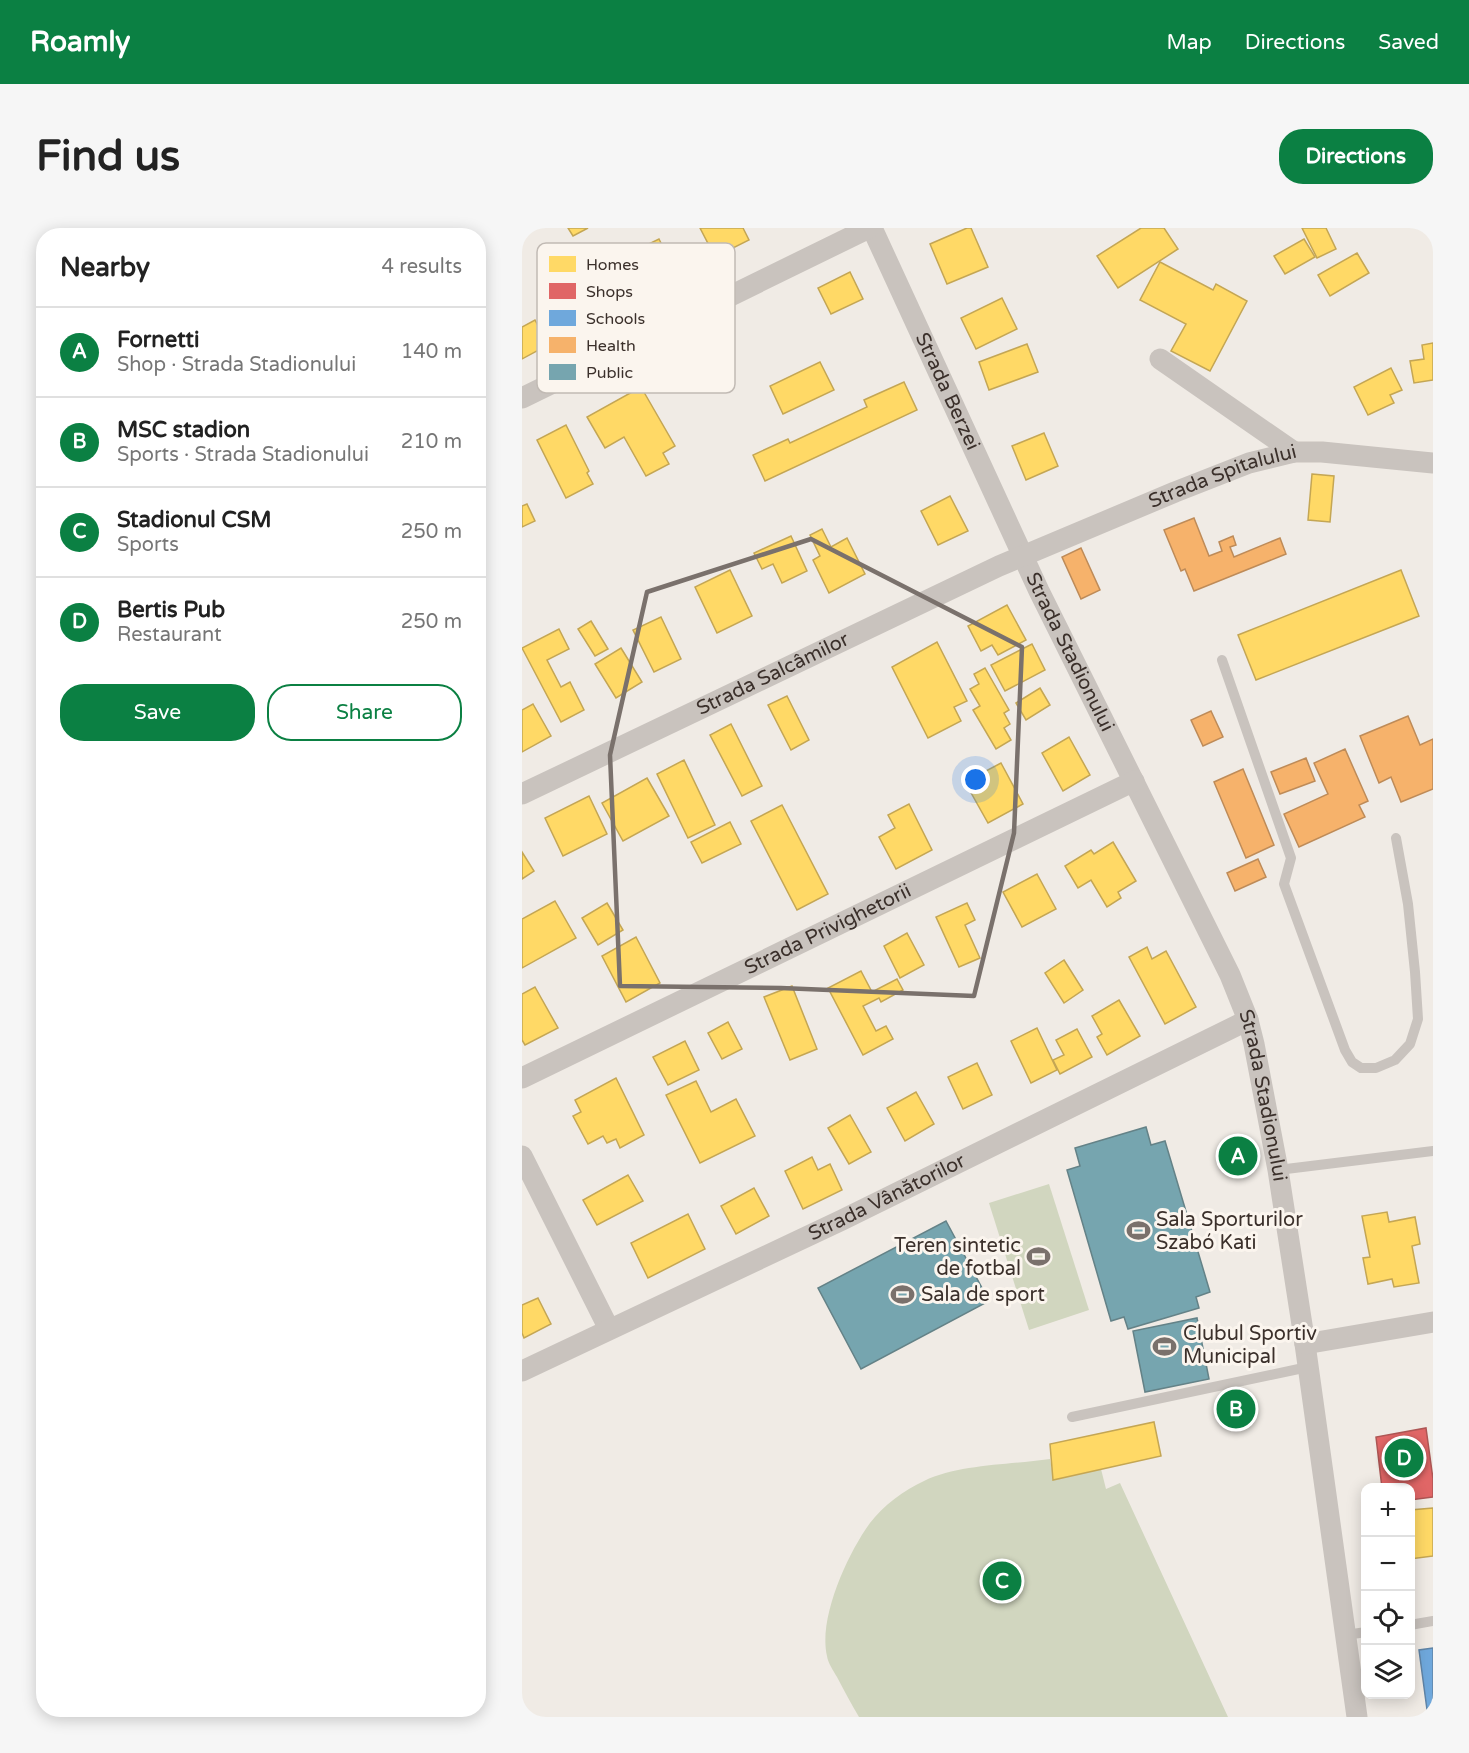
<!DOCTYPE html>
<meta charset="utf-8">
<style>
:root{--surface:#fff;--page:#f6f6f6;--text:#222;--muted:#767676;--line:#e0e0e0;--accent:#0b8043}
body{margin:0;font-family:"Varela Round",sans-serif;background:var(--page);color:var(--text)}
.controls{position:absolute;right:18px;bottom:18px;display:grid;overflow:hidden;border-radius:12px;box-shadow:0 3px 15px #0003}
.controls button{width:54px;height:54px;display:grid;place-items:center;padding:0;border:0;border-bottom:2px solid var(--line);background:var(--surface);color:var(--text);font:30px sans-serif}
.you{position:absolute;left:454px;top:552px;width:21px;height:21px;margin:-15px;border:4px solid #fff;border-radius:50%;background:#1a73e8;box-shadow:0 0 0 9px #1a73e833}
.badge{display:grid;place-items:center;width:39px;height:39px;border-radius:50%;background:var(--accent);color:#fff;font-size:20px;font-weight:700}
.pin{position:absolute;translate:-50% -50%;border:3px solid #fff;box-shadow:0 2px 6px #0006}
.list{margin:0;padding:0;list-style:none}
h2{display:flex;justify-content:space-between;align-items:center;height:78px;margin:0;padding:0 24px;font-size:26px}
h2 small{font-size:20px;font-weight:400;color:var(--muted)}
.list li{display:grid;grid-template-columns:39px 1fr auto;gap:18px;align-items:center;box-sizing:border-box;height:90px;padding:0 24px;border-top:2px solid var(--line)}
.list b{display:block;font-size:22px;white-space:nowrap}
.list p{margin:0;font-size:20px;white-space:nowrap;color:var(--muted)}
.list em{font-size:20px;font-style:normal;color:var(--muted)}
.actions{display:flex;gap:12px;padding:18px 24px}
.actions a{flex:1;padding:14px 0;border:2px solid var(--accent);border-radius:24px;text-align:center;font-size:21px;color:var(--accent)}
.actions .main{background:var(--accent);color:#fff}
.icon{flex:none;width:33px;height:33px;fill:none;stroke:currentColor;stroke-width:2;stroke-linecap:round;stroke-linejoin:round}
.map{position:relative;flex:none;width:911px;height:1489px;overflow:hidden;border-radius:24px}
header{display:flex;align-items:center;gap:36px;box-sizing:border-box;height:84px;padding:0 30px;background:var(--accent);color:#fff}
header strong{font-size:28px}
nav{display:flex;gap:33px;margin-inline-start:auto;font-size:21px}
.intro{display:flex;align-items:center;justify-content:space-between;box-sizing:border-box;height:144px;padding:0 36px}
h1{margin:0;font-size:42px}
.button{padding:15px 27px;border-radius:24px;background:var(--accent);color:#fff;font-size:21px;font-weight:700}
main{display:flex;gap:36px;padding:0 36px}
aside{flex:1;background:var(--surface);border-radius:24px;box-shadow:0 3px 15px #0003}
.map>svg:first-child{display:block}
.pitch{fill:#d1d6bf}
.homes{fill:#ffd966;stroke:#c4a654;stroke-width:1.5}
.shops{fill:#e06666;stroke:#ae5654;stroke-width:1.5}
.schools{fill:#6fa8dc;stroke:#5f84a7;stroke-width:1.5}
.health{fill:#f6b26b;stroke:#be8b58;stroke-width:1.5}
.public{fill:#76a5af;stroke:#648287;stroke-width:1.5}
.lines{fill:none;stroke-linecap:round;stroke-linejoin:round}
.lane{stroke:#c9c3be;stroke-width:10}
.street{stroke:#c9c3be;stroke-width:21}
.marked{fill:none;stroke:#7a716c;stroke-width:4.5;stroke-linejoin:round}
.labels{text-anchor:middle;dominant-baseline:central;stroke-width:6;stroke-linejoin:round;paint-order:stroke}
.street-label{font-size:20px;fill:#3b302b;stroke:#fbf5ee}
.poi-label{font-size:20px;fill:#3b302b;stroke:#fbf5ee;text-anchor:start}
.key{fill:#fbf5ee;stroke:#c1bab4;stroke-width:1.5}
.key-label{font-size:16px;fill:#3b302b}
</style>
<header>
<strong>Roamly</strong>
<nav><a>Map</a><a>Directions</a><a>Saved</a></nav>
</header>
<div class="intro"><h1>Find us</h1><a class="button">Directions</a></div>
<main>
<aside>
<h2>Nearby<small>4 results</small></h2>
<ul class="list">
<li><span class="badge">A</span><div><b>Fornetti</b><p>Shop · Strada Stadionului</p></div><em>140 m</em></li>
<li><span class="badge">B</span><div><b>MSC stadion</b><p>Sports · Strada Stadionului</p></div><em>210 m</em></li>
<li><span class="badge">C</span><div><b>Stadionul CSM</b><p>Sports</p></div><em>250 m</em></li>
<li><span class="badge">D</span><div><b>Bertis Pub</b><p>Restaurant</p></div><em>250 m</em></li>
</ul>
<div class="actions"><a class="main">Save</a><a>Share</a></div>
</aside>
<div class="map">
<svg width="911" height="1489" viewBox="0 0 911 1489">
<rect width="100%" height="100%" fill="#f0ebe5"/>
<g class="pitch">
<polygon points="527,956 567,1082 507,1102 467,975"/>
<path d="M 528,1231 L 532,1252 L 579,1241 L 584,1261 L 598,1255 L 706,1489 L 337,1489 C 329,1476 322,1462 315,1449 C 311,1442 306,1435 305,1428 C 296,1390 326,1325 348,1295 C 361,1278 382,1262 402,1253 C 438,1236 488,1237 528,1231 Z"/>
</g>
<g class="homes">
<polygon points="46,0 66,0 51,8"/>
<polygon points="178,0 221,0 227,12 193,29"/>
<polygon points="445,0 449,0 466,39 425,56 408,16"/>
<polygon points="619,0 642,0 656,21 596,60 575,28"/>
<polygon points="780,0 804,0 814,21 795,30"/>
<polygon points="137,11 160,57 136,70 112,23"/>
<polygon points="782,11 793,29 763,46 752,28"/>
<polygon points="835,25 847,45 808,68 796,47"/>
<polygon points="638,34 691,62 694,56 725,73 688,143 649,123 664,96 618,72"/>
<polygon points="328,44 341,71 309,86 296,60"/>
<polygon points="480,70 495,101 454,121 439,90"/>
<polygon points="13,92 26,117 0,131 0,99"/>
<polygon points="911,115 911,152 892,155 888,133 902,131 900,117"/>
<polygon points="505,116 516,144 467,162 457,134"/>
<polygon points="298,134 312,162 261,186 248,158"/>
<polygon points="869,140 880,162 868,167 872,175 846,187 832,159"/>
<polygon points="382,154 395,182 243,253 231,227 266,211 268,215 345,179 342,172"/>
<polygon points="119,159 153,218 141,225 147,236 124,248 102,209 83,220 65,189"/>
<polygon points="44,197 67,243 65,245 71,256 44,270 15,212"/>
<polygon points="522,205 536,238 504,252 490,218"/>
<polygon points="790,246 812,248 808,294 786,292"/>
<polygon points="428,268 446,303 416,317 399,283"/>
<polygon points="5,276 13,293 0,299 0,278"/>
<polygon points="300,301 309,319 325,310 343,346 307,365 291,332 298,328 288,307"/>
<polygon points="269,308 285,343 260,355 251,336 240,341 232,325"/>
<polygon points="208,342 230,388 195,405 173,359"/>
<polygon points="879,342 897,388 734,452 716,407"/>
<polygon points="485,377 504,412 476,427 470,417 459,423 446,398"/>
<polygon points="139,389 159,431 132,444 111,402"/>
<polygon points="69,393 86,421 73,428 56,401"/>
<polygon points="37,401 47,421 25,432 39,459 48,454 62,482 39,494 0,420"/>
<polygon points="415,414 445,473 432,479 439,493 406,510 370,439"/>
<polygon points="510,416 523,442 483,463 469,437"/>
<polygon points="99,420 120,454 94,470 73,436"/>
<polygon points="463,440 487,482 482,485 488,496 482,500 489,512 474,521 451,482 458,478 448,461 457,456 452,446"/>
<polygon points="518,460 528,477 504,492 494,475"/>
<polygon points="265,468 287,512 269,522 246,477"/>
<polygon points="11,476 29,508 0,524 0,482"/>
<polygon points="209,496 240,558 220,568 188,507"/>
<polygon points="547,509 568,547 541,563 520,525"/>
<polygon points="162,532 193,597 166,610 135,546"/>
<polygon points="479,535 501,576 466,595 443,554"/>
<polygon points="125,550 147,588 101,613 80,575"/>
<polygon points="67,568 85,606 41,628 23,590"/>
<polygon points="387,576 410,622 374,641 357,609 373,600 366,587"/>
<polygon points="260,577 306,666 275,682 229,593"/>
<polygon points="208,594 219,616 180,635 169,614"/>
<polygon points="591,614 614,653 596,664 599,670 585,679 569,652 556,660 543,638 569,622 572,626"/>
<polygon points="0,624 12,643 0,651"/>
<polygon points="515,646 534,681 500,699 481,664"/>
<polygon points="33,673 54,710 0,740 0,691"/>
<polygon points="85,675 101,702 76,717 60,690"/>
<polygon points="445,675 453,692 443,697 458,730 437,739 414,689"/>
<polygon points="385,705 402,737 378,750 362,718"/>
<polygon points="114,709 138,755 104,774 80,728"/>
<polygon points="625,719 630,731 644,723 674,779 643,796 607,729"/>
<polygon points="542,732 561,762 542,775 523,745"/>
<polygon points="339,743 350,764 375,751 381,762 359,774 357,770 341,778 354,803 364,798 371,811 341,827 306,760"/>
<polygon points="270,758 295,821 268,832 242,769"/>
<polygon points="13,759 36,800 3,817 0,812 0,766"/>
<polygon points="597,772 618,808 585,827 575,809 580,806 570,788"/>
<polygon points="206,794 220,821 200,831 186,805"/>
<polygon points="515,800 535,842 509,855 489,813"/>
<polygon points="555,801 570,829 538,846 531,832 542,827 534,812"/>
<polygon points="163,813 177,842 146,857 131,829"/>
<polygon points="455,835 470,867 441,881 426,849"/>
<polygon points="94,850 122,907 98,920 94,911 85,915 81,908 66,916 51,888 59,884 53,872"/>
<polygon points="174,853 189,884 214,871 233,908 178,935 144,867"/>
<polygon points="394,864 412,896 383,913 365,880"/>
<polygon points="328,887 349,924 327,936 306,900"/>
<polygon points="290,929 296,942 308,936 320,962 281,981 263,943"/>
<polygon points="106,947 121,973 75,997 61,972"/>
<polygon points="232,960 247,988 214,1006 199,978"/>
<polygon points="865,984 867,994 893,989 898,1016 890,1018 897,1055 872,1059 870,1051 846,1056 841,1030 848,1029 840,988"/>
<polygon points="166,986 183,1021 126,1050 109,1015"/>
<polygon points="16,1070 29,1096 2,1110 0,1105 0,1077"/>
<polygon points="632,1194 639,1228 531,1252 528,1216"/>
<polygon points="911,1280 911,1328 888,1331 888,1282"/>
</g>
<g class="shops">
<polygon points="721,920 724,933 711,936 709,922"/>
<polygon points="904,1200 911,1251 911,1269 888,1272 888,1260 860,1260 854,1209"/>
</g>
<polygon class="schools" points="911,1420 911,1489 906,1489 897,1422"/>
<g class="health">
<polygon points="672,290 687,328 700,323 697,314 711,308 714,317 708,319 712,329 758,310 764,326 672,363 663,341 659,343 642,302"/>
<polygon points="559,320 578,362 559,371 540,329"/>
<polygon points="689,483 701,509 681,518 669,492"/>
<polygon points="886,488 898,517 911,511 911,561 879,574 869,549 857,555 838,508"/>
<polygon points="823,521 846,573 837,577 843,589 777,619 762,586 806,566 792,535"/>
<polygon points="784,530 793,553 758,566 749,544"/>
<polygon points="721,541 752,617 724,630 692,554"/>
<polygon points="736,631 744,649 713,663 705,645"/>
</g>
<g class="public">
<polygon points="624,899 629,917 643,913 688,1064 674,1069 677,1080 606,1101 602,1089 589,1093 545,942 558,938 553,920"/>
<polygon points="424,993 467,1073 339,1141 296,1060"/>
<polygon points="675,1090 687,1151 623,1164 611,1103"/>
</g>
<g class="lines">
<g class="lane">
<polyline points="700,432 769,630 762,656 823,822 830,834 839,840 854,840 873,832 888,816 896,791 893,744 886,676 874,610"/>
<polyline points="756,942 911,923"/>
<polyline points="550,1189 786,1139"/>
<polyline points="888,1397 911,1393"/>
<polyline points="824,1407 844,1404"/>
</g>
<g class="street">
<path id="s1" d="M 350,0 L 517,363 L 708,747 L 726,792 L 732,816 L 756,942 L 783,1116 L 835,1489"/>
<polyline points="638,131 772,224"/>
<polyline points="0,170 347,0"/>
<path id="s2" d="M 0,566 L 477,338 L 653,264 L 727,235 L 772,224 L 800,224 L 911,235"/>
<path id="s3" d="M 0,850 L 612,553"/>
<polyline points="0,928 87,1101"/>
<polyline points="783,1116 911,1094"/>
<path id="s4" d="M 0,1143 L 320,992 L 726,792"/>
</g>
</g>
<path class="marked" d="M 289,311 L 500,419 L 492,605 L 452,768 L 259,760 L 98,758 L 88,527 L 125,364 Z"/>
<defs>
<symbol id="stadium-bare" viewBox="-9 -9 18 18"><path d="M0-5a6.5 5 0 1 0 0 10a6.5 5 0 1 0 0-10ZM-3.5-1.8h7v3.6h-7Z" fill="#7a716c" stroke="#fbf5ee" stroke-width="2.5" paint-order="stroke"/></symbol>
</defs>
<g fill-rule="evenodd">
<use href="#stadium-bare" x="600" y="986" width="33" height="33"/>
<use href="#stadium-bare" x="500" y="1012" width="33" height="33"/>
<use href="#stadium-bare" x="364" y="1050" width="33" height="33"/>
<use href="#stadium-bare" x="626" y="1102" width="33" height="33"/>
</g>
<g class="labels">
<g class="street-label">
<text stroke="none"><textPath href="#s1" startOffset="180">Strada Berzei</textPath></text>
<text stroke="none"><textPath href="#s2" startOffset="770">Strada Spitalului</textPath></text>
<text stroke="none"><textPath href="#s1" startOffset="468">Strada Stadionului</textPath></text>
<text stroke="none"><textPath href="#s2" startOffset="278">Strada Salcâmilor</textPath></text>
<text stroke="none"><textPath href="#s3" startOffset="340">Strada Privighetorii</textPath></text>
<text stroke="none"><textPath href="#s1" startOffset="954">Strada Stadionului</textPath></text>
<text stroke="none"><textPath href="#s4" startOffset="404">Strada Vânătorilor</textPath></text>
</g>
<g class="poi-label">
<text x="634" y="992">Sala Sporturilor<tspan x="634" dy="23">Szabó Kati</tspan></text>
<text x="499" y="1018" text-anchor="end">Teren sintetic<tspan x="499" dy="23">de fotbal</tspan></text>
<text x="399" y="1067">Sala de sport</text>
<text x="661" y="1106">Clubul Sportiv<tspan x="661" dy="23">Municipal</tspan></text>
</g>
</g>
<rect x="15" y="15" width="198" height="150" rx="9" class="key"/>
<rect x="27" y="28" width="27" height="16" fill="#ffd966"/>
<rect x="27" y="55" width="27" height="16" fill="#e06666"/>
<rect x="27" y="82" width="27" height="16" fill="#6fa8dc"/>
<rect x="27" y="109" width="27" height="16" fill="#f6b26b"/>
<rect x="27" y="136" width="27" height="16" fill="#76a5af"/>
<g class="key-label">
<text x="64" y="42">Homes</text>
<text x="64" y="69">Shops</text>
<text x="64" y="96">Schools</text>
<text x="64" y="123">Health</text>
<text x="64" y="150">Public</text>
</g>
</svg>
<div class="controls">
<button>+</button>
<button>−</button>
<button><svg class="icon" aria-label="locate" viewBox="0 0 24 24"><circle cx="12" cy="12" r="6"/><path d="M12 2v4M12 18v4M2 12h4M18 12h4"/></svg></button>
<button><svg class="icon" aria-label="layers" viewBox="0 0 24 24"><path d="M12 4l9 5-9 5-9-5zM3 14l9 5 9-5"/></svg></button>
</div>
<div class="you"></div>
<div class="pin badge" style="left:716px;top:928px">A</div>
<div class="pin badge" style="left:714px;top:1181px">B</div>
<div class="pin badge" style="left:480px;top:1353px">C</div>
<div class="pin badge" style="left:882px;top:1230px">D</div>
</div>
</main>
